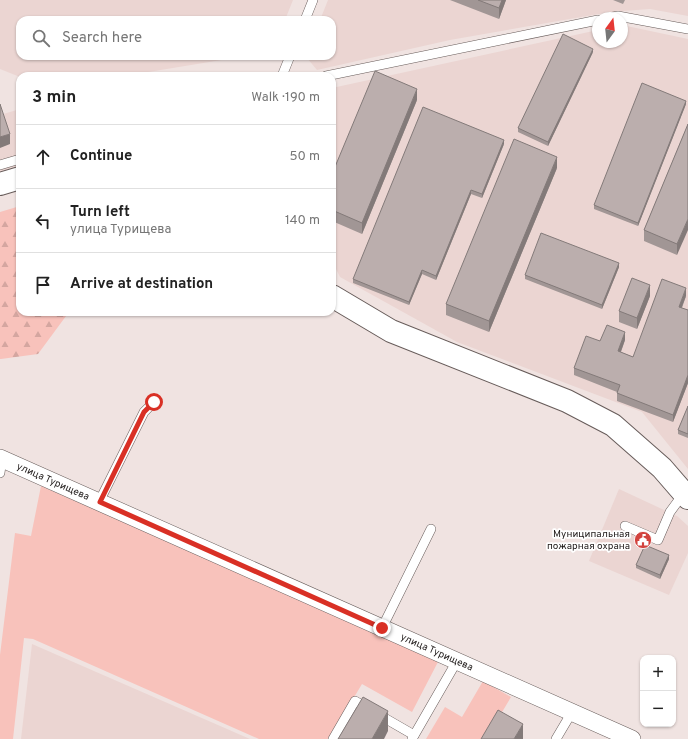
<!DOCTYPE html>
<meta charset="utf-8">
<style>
:root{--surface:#fff;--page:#f2f2f2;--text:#222;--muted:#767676;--line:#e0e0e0}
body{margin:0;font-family:Overpass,sans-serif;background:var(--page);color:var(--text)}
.controls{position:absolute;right:12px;bottom:12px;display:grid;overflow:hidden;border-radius:8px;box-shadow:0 1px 3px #0004}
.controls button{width:36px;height:36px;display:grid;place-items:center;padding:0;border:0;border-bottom:1px solid var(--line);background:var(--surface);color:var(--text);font:20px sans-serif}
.compass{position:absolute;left:592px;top:12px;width:36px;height:36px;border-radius:50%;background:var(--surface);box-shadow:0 1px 3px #0004;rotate:15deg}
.stop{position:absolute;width:12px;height:12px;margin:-9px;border:3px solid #d93025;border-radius:50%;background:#fff}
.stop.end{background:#d93025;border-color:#fff;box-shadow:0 1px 4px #0008}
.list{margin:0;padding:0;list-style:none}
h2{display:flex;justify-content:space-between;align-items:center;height:52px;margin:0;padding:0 16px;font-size:17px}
h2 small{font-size:13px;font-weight:400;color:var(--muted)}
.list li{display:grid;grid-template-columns:26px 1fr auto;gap:12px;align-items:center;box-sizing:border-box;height:64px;padding:0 16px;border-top:1px solid var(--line)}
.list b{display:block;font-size:15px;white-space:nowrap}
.list p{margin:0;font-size:13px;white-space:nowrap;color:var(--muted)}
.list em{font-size:13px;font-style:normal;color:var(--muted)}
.icon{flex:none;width:22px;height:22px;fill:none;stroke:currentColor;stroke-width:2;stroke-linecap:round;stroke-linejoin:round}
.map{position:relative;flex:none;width:688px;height:739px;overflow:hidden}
.search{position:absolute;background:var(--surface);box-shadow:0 1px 3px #0004;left:16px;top:16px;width:320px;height:44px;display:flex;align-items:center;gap:10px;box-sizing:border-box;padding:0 14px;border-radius:12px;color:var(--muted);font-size:15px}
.panel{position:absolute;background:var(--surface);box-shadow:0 1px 3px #0004;left:16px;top:72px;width:320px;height:244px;border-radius:12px}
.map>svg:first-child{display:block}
.built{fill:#ebd5d2}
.grass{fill:#f8c2bb}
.forest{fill:url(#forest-firs)}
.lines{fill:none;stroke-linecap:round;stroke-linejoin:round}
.service-casing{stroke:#675c5a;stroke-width:10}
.minor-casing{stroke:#675c5a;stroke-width:18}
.tertiary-casing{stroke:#675c5a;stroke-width:24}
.service{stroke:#fff;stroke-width:9}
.minor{stroke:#fff;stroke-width:17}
.tertiary{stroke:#fff;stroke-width:22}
.wall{fill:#a19695}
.shaded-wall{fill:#837a79}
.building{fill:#bbaead;stroke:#837a79}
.route{stroke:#d93025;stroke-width:5}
.labels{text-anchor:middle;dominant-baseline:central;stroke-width:3.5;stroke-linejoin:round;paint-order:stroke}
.street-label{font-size:10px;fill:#1f1a19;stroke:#fff}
.poi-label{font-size:10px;fill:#1f1a19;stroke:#fff;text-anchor:end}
</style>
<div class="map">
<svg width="688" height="739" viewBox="0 0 688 739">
<defs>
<pattern id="forest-firs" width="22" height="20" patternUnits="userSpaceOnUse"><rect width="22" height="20" fill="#f8c2bb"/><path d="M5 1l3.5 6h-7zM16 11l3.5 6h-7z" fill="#d4a6a0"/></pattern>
</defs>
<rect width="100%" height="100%" fill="#f0e3e1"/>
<g class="built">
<polygon points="0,0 293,0 285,20 20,20 20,56 246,56 124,76 20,77 0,69"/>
<polygon points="328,0 688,0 688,16 650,9 610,12 450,40 317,70 307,58 308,56 332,56 332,20 320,20"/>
<polygon points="622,25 688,39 688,469 642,412 457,342 340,277 332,261 332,88 598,30 598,42 622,42"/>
<polygon points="20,109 20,170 0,177 0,115"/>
<polygon points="619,489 677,516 688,526 688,553 669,595 589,561"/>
<polygon points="32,644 250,739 21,739"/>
</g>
<g class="grass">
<polygon points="41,486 439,660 412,712 362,684 329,739 259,739 33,639 24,638 13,739 0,739 0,655 15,533 31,536"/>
<polygon points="483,681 511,697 486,739 426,739 445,707 462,717"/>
</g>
<polygon class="forest" points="20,206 20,312 69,312 38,354 1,359 0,359 0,212"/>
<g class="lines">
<defs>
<g id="service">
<polyline points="607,18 618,16 688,29"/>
<polyline points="305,20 313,0"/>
<polyline points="282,76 290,56"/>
<polyline points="326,76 598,20"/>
<polyline points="0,165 20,159"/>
<polyline points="0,473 2,458"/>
<polyline points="99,502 144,412 154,402"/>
<polyline points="625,526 658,540 670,512 684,493"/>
<polyline points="382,628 431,529"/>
<polyline points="333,739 355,701 414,735"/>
<polyline points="412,739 457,661"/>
<polyline points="556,739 572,712"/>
</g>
<g id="minor">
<path id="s1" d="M 0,458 L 632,739"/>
</g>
<g id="tertiary">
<polyline points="0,184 20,178"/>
<polyline points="332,296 391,331 567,401 613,425 662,468 688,498"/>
</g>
</defs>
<use href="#service" class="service-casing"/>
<use href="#minor" class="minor-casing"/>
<use href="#tertiary" class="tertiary-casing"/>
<use href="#service" class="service"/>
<use href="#minor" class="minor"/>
<use href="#tertiary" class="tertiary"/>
</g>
<g class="wall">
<polygon points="450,0 506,0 499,19"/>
<polygon points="613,0 625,0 623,4"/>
<polygon points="593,52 548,146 518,132 518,128"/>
<polygon points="417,100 362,234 332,221 332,174"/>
<polygon points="686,104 638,226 594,209 594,205"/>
<polygon points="688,124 677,255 644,241 644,230"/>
<polygon points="504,144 482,198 471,194 436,280 422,274 409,305 353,283 353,279"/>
<polygon points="557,168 489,332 446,315 446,304"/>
<polygon points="619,267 602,309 525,279 525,275"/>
<polygon points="650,296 637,329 619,322 619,311"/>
<polygon points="686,296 682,308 688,310 688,383 673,422 617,401 617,392 574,375 574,368 625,340 621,352 633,357"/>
<polygon points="688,406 688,438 678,434 678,430"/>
<polygon points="669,559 660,579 636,568 636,565"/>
</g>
<g class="shaded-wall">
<polygon points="502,0 506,0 499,19 499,8"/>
<polygon points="593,49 593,52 548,146 548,142"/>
<polygon points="417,89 417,100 362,234 362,223"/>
<polygon points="686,101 686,104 638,226 638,223"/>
<polygon points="10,134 10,144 0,148 0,137"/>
<polygon points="504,140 504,144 482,198 482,194"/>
<polygon points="557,157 557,168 489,332 489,321"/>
<polygon points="471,190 471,194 436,280 436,276"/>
<polygon points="688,219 688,230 677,255 677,244"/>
<polygon points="619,263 619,267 602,309 602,305"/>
<polygon points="422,270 422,274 409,305 409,302"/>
<polygon points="650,285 650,296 637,329 637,318"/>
<polygon points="686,288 686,296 679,314 679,307"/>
<polygon points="625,332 625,340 618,359 618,351"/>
<polygon points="688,375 688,383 673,422 673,415"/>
<polygon points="669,555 669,559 660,579 660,575"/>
<polygon points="388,711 388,731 384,739 372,739"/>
<polygon points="523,724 523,739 514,739"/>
</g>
<g class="building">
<polygon points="478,0 502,0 499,8"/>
<polygon points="563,34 593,49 548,142 518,128"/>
<polygon points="375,71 417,89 362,223 332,210 332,174"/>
<polygon points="642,83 686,101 638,223 594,205"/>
<polygon points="0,104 10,134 0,137"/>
<polygon points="423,107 504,140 482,194 471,190 436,276 422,270 409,302 353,279"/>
<polygon points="688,124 688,219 677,244 644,230"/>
<polygon points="514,139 557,157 489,321 446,304"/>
<polygon points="541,233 619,263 602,305 525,275"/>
<polygon points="632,278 650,285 637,318 619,311"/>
<polygon points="662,279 686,288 679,307 688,310 688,375 673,415 617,393 620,385 574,368 586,336 600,341 607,325 625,332 618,351 633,357"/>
<polygon points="688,406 688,434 678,430"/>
<polygon points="645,545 669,555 660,575 636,565"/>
<polygon points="363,697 388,711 372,739 338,739"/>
<polygon points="498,710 523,724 514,739 481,739"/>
</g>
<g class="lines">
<polyline class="route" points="154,402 144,412 100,502 382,628"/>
</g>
<defs>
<symbol id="civic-disc" viewBox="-11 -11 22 22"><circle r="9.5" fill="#d2433e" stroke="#fff"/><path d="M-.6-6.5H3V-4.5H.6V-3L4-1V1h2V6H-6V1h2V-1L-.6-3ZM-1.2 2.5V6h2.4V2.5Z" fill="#fff"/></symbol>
</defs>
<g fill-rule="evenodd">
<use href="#civic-disc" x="633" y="530" width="20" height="20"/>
</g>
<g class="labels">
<g class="street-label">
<text stroke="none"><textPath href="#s1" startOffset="58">улица Турищева</textPath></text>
<text stroke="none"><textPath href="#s1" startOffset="478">улица Турищева</textPath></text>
</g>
<g class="poi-label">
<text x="630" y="534">Муниципальная<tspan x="630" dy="12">пожарная охрана</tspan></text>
</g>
</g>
</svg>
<div class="controls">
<button>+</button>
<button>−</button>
</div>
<svg class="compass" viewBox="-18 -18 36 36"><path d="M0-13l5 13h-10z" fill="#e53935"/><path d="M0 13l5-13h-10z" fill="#767676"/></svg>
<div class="stop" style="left:154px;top:402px"></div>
<div class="stop end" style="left:382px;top:628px"></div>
<div class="search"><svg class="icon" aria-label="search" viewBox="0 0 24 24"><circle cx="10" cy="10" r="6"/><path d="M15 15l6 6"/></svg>Search here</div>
<section class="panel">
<h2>3 min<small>Walk · 190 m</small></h2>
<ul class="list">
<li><svg class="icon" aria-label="ahead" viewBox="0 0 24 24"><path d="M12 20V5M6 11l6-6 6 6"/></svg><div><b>Continue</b></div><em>50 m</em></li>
<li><svg class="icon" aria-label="left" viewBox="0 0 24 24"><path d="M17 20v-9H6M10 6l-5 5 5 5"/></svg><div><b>Turn left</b><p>улица Турищева</p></div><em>140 m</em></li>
<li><svg class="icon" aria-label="arrive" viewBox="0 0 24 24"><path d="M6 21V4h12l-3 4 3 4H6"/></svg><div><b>Arrive at destination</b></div></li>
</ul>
</section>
</div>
